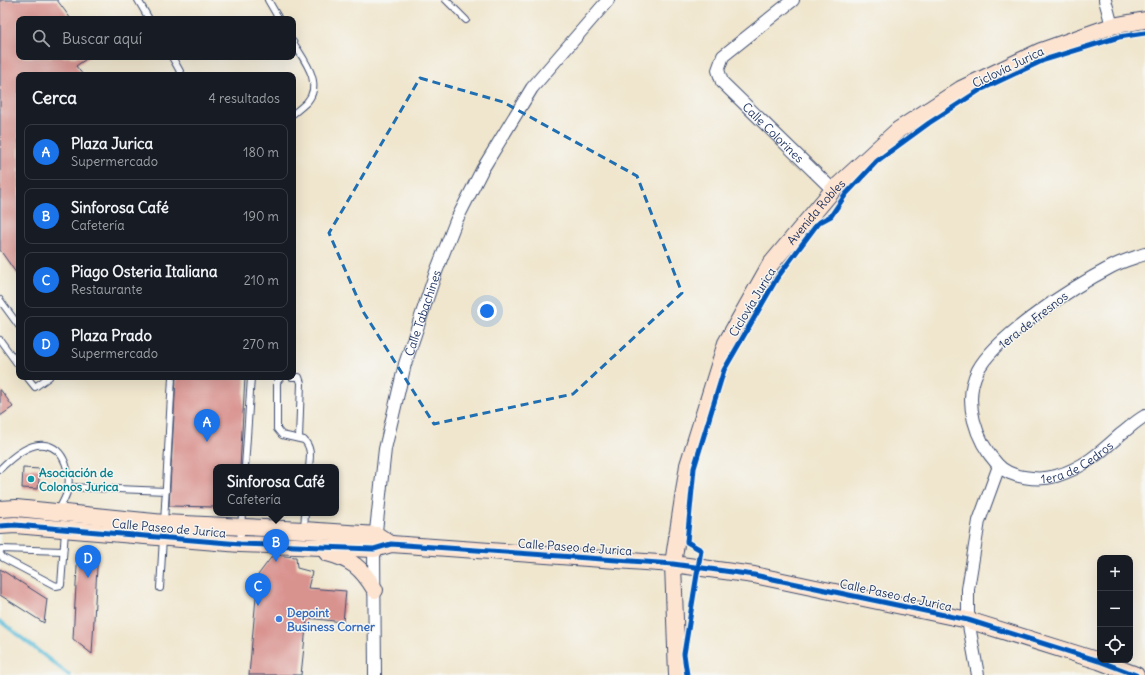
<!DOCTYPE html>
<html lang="es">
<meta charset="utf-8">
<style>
:root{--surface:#171b24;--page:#242831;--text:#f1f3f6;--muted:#9ea1a6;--line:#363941;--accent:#1a73e8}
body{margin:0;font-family:Delius,sans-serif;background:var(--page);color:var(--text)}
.controls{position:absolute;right:12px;bottom:12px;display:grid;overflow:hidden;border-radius:8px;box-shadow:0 4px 16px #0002}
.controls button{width:36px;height:36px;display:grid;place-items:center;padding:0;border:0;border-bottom:1px solid var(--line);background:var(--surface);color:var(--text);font:20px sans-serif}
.you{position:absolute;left:487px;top:311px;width:14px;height:14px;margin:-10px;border:3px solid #fff;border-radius:50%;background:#1a73e8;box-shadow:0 0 0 6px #1a73e833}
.badge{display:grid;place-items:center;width:26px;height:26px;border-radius:50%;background:var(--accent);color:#fff;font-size:13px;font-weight:700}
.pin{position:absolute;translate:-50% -33px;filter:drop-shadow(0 1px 2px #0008)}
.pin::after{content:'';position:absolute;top:21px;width:14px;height:12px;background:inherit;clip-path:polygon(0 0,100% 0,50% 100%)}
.popup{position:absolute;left:213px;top:464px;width:126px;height:52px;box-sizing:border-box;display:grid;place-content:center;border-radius:8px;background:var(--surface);filter:drop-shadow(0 1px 3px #0005);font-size:13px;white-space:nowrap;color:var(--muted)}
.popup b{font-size:15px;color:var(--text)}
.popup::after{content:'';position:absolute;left:50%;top:100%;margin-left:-8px;border:8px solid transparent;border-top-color:var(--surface)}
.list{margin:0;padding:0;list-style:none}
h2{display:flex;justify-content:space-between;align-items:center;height:52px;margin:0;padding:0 16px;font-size:17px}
h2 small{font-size:13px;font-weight:400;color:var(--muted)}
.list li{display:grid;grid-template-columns:26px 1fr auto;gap:12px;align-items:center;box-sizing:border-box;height:56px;margin:0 8px 8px;padding:0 8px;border:1px solid var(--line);border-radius:8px}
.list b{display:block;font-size:15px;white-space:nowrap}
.list p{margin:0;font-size:13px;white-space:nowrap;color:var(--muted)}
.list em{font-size:13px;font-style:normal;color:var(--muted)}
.icon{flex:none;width:22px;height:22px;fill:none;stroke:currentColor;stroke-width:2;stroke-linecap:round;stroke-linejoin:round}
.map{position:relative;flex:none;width:1145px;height:675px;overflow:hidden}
.search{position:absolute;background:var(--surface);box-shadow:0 4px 16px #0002;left:16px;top:16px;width:280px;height:44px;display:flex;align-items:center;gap:10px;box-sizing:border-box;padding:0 14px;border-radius:8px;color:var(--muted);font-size:15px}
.panel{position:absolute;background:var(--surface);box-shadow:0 4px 16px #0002;left:16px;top:72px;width:280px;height:308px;border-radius:8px}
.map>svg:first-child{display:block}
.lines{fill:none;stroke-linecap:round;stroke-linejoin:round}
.stream{stroke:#5cbeda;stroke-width:3.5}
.building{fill:#d9938f}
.lane-casing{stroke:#3b4a6f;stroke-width:8}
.street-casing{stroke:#3b4a6f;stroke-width:14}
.secondary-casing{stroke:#3b4a6f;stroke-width:18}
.lane{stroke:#fff;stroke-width:6}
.street{stroke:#fff;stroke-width:12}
.secondary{stroke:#fde4d1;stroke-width:16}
.cycleway-casing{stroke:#f6f6f2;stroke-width:8}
.cycleway{stroke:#0057b8;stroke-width:5}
.marked{fill:none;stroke:#1f6fb2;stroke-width:3;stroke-dasharray:8 5;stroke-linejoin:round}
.culture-dot{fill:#0f9aa8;stroke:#f6f6f2;stroke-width:1.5}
.shop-dot{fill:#3f7fe0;stroke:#f6f6f2;stroke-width:1.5}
.labels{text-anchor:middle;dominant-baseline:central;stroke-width:3;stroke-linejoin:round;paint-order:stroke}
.street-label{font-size:12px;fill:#1b2f5e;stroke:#f6f6f2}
.culture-label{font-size:12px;font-weight:bold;fill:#0d838f;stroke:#f6f6f2;text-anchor:start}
.shop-label{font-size:12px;font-weight:bold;fill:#366cbe;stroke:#f6f6f2;text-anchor:start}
</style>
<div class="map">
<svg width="1145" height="675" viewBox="0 0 1145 675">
<rect width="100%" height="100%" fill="#f6f6f2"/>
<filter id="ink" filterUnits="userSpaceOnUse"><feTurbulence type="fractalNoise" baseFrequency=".025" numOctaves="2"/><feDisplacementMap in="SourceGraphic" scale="8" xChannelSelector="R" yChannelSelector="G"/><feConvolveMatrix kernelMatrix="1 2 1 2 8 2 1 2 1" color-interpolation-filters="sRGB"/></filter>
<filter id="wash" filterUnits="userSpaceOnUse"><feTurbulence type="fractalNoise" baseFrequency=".012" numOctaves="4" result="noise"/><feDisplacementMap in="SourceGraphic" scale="16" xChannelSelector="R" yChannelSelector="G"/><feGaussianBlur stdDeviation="0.9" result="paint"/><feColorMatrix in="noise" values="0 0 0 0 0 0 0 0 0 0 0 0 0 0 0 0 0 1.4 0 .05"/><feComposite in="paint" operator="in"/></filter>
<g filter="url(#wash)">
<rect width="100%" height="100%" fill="#f0e6ce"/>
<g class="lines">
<polyline class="stream" points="0,621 69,675"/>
</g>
<g id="blocks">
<g class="building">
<polygon points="0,0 57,0 71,19 19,19 19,57 89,57 76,66 83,75 19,75 19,277 0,250"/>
<polygon points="176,377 245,377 240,467 216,467 216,507 169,506"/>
<polygon points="0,389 13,407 0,416"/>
<polygon points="23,468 40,469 38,489 22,488"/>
<polygon points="78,549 98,550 92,654 73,639"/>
<polygon points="273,555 296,557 297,568 312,572 308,588 346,591 343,622 307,618 301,675 249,675 258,575"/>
<polygon points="0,569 47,599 44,623 0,595"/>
</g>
</g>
</g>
<g filter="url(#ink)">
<use href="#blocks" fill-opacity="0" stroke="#3b4a6f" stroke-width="1"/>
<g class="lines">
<defs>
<g id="lane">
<polyline points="138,0 149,19"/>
<polyline points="268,0 279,19"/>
<polyline points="446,0 466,20"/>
<path d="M 293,42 C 303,59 324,83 307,102 C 303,106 298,110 293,114"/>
<polyline points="172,57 182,75"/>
<polyline points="0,300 19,326"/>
<polyline points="0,340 19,366"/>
<polyline points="27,377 35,387 49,377"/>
<path d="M 281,377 L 277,382 L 277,429 L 282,435 L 304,440 C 312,448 310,457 309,467"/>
<polyline points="292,377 299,377 301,383 299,438"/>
<polyline points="245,467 251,377"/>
<path d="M 0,469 C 10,459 29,442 45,445 C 65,448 72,475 67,492 C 65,499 61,505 58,512"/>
<polyline points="68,487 166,491"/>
<polyline points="164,523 172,377"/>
<polyline points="304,530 305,513"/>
<polyline points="240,544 242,513"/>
<polyline points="0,551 1,549 63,551"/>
<polyline points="0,554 3,558 56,586 61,585 65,531"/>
<polyline points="160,588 163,538"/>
</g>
<g id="street">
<path id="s1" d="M 793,0 L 723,56 L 718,70 L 722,82 L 833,190"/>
<polyline points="1105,0 1112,26"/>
<path id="s2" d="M 1145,254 C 1134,258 1122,261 1111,267 C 1075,286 997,335 978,370 C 962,401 976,441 998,465 C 1010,478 1039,481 1056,476 C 1083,468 1100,453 1121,434 C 1129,428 1136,421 1145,416"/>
<path id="s3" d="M 375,675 L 374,549 L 385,449 L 405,364 L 436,272 L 456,221 L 482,170 L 532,88 L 608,0"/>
<polyline points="978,675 968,620 968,589 979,521 999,466"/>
</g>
<g id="secondary">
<polyline points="0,509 16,508 164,523 304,530 377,535 391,544"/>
<polyline points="0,526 15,525 240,544 374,549 391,544 673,564 754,575 968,620 1099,661 1136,675"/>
<path d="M 327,553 C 351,559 362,568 375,590"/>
<path id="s4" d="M 677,675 L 673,564 L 688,465 L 726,343 L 770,265 L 833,190 L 898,130 L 961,89 L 1041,51 L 1112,26 L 1145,20"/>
</g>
</defs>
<use href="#lane" class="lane-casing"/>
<use href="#street" class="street-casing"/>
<use href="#secondary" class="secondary-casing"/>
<use href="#lane" class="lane"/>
<use href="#street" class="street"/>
<use href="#secondary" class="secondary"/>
<defs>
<g id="cycleway">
<polyline points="0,526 15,525 240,544 374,549 391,544 673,564 754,575 968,620 1099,661 1136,675"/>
<polyline points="687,675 684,654 701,550 687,542 694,468 724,370 777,278 818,223 831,216 846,194 877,161 929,123 980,90 1044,60 1119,37 1145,33"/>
</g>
</defs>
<use href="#cycleway" class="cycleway-casing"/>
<use href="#cycleway" class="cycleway"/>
</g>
</g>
<path class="marked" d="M 420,78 L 503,102 L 637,176 L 682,293 L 573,394 L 434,424 L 364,313 L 329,233 Z"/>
<circle class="culture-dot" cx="31" cy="479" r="4"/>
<circle class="shop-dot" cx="279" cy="619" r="4"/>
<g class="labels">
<g class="street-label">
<text transform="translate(1008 67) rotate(-26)">Ciclovía Jurica</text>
<text stroke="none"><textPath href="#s1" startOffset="189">Calle Colorines</textPath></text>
<text stroke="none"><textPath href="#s4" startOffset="499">Avenida Robles</textPath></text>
<text transform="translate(752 302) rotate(-59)">Ciclovía Jurica</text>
<text stroke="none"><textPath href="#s3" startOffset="368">Calle Tabachines</textPath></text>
<text transform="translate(1033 320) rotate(-38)">1era de Fresnos</text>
<text stroke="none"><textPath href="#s2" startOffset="395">1era de Cedros</textPath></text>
<text transform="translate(169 528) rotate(5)">Calle Paseo de Jurica</text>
<text transform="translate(575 547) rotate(4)">Calle Paseo de Jurica</text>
<text transform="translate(896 595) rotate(12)">Calle Paseo de Jurica</text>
</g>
<g class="culture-label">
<text x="39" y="472">Asociación de<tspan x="39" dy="14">Colonos Jurica</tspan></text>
</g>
<g class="shop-label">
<text x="287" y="612">Depoint<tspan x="287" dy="14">Business Corner</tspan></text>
</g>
</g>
</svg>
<div class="controls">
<button>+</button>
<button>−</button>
<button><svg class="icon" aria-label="locate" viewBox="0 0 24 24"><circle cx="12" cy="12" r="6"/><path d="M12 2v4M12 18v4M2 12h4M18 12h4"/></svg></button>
</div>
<div class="you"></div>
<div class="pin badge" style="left:207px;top:442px">A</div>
<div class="pin badge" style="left:276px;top:562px">B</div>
<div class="popup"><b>Sinforosa Café</b>Cafetería</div>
<div class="pin badge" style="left:258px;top:606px">C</div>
<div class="pin badge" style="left:88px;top:578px">D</div>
<div class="search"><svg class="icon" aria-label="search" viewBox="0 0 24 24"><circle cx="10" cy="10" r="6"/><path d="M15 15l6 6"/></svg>Buscar aquí</div>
<section class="panel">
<h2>Cerca<small>4 resultados</small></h2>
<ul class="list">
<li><span class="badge">A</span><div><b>Plaza Jurica</b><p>Supermercado</p></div><em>180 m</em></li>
<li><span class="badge">B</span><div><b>Sinforosa Café</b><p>Cafetería</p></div><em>190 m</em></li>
<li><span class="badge">C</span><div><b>Piago Osteria Italiana</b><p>Restaurante</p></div><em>210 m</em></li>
<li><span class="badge">D</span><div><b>Plaza Prado</b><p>Supermercado</p></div><em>270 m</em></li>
</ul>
</section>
</div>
